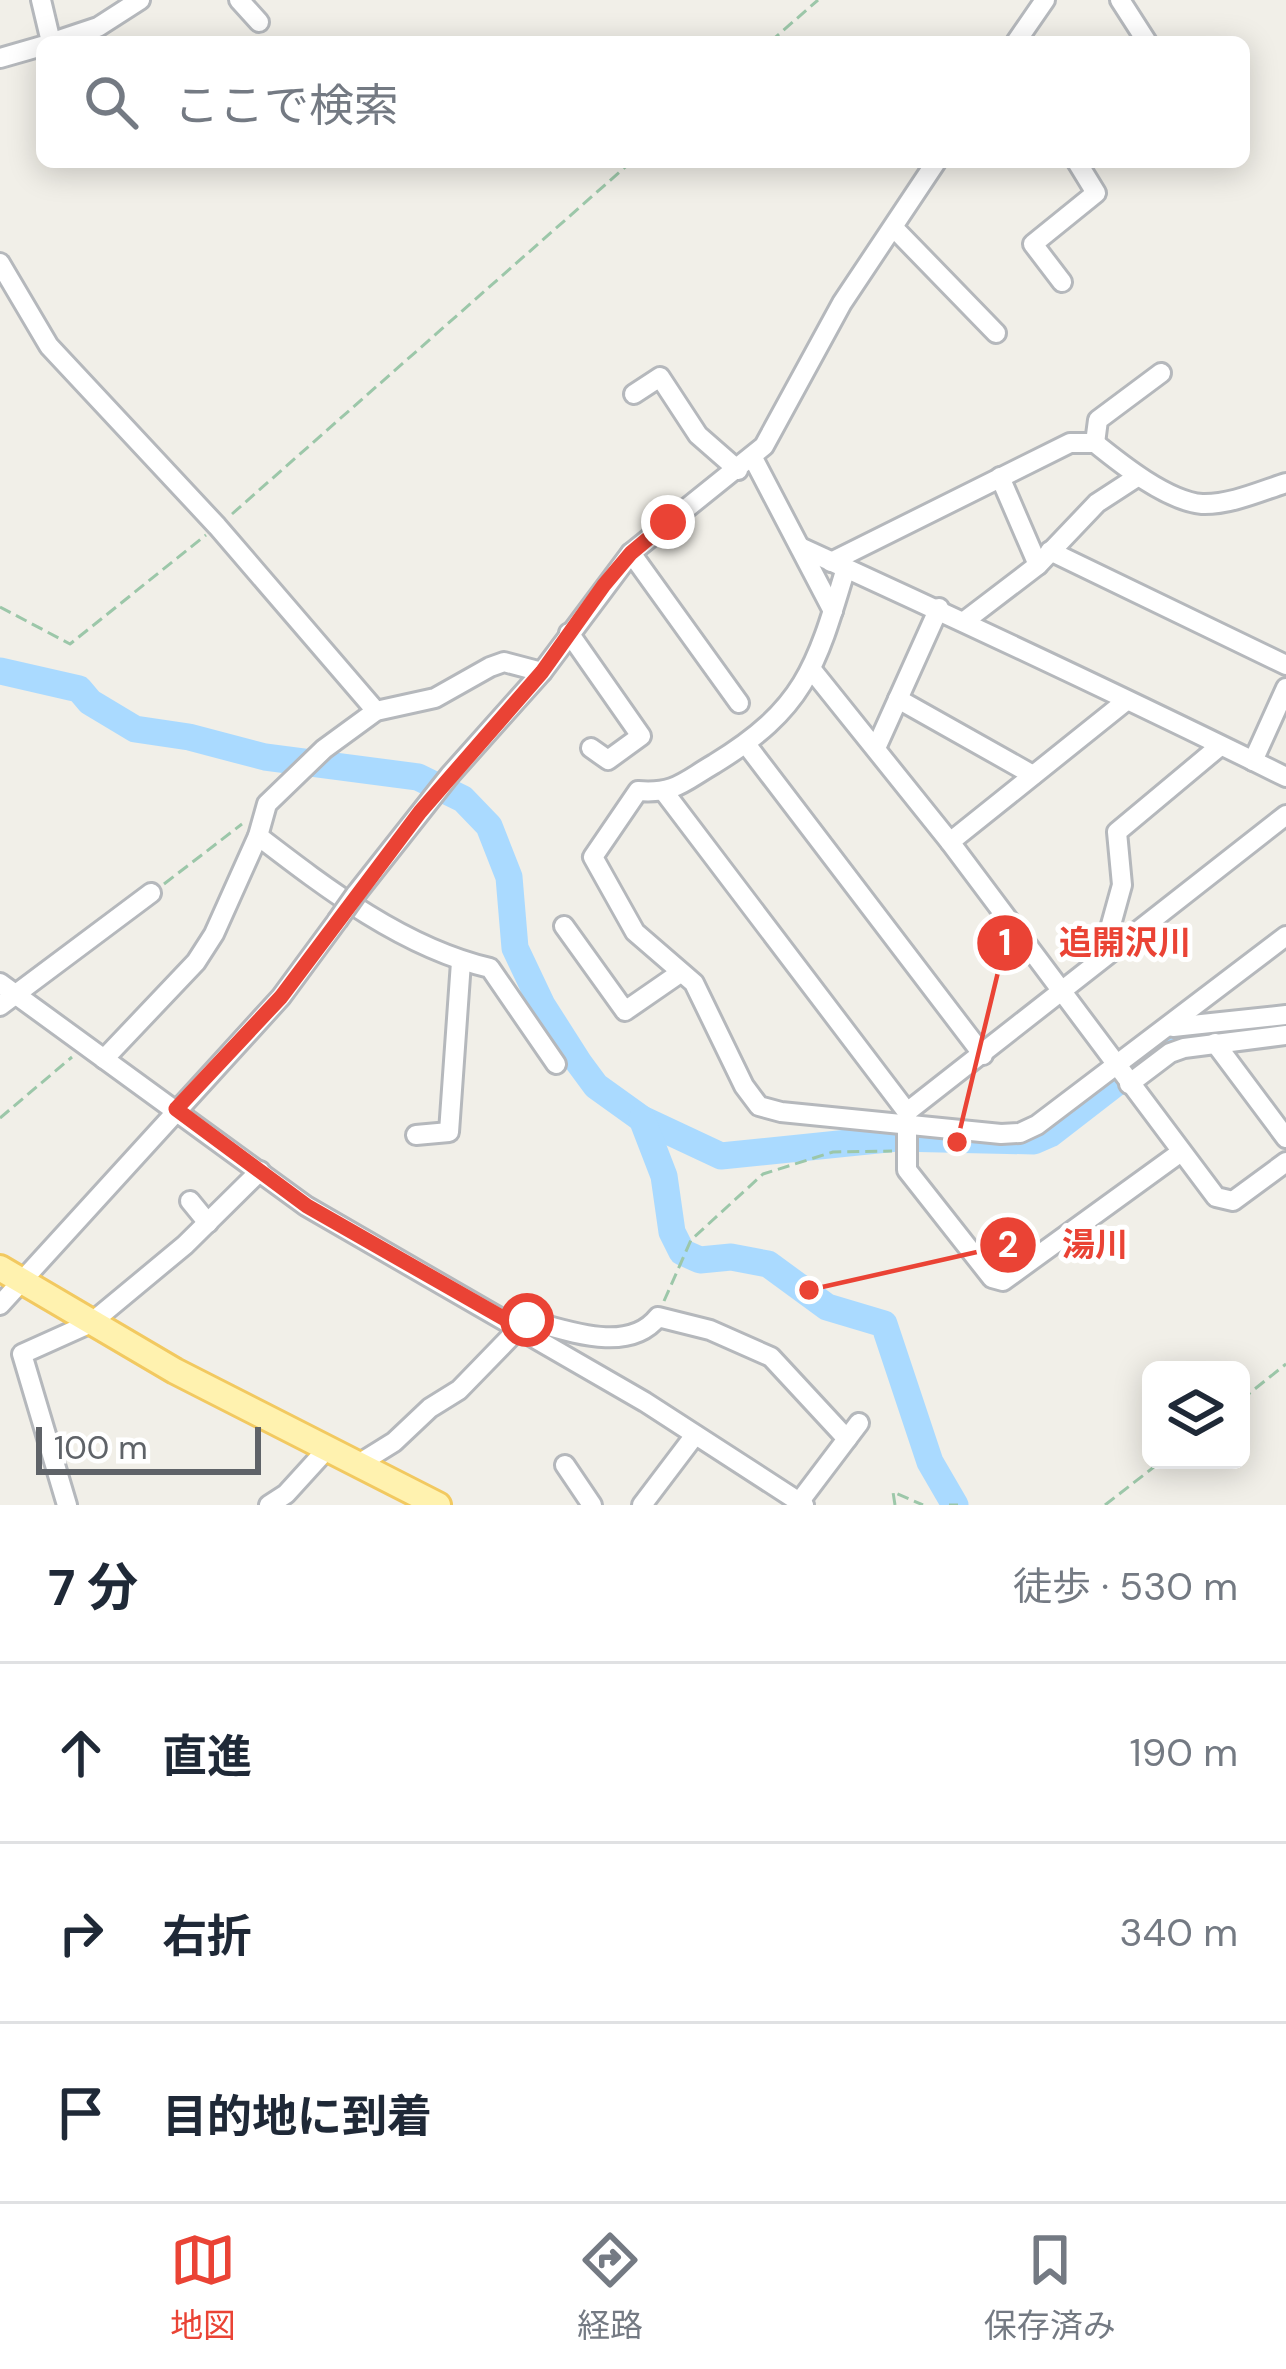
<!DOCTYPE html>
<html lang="ja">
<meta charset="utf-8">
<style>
:root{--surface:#fff;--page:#f2f2f3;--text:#1f2937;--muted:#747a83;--line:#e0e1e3;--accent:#ea4335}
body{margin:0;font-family:"DM Sans","Noto Sans JP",sans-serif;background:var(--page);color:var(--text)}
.controls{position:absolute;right:36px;bottom:36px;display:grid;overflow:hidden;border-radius:18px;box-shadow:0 6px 30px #0003}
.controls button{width:108px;height:108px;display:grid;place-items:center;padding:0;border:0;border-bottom:3px solid var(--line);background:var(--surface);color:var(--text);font:60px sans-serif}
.scale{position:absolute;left:36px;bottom:30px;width:225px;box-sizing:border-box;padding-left:12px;border:6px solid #5f6368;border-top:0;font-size:33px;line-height:42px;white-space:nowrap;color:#5f6368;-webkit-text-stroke:9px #fff;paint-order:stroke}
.stop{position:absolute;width:36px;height:36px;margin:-27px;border:9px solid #ea4335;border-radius:50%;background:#fff}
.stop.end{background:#ea4335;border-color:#fff;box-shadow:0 3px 12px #0008}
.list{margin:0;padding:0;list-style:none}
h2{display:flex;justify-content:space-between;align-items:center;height:156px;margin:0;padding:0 48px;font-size:51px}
h2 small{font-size:39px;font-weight:400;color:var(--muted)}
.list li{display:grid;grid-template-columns:78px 1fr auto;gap:36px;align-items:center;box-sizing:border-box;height:180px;padding:0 48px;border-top:3px solid var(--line)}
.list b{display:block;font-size:45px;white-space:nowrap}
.list em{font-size:39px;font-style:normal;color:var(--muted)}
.icon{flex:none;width:66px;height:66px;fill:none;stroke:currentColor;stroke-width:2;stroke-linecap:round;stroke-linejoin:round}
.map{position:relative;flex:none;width:1286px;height:1505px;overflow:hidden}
.search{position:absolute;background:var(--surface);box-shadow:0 6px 30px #0003;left:36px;right:36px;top:36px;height:132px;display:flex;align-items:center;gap:30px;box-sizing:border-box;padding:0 42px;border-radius:18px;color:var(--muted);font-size:45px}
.sheet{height:696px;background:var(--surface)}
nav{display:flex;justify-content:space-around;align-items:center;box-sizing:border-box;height:168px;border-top:3px solid var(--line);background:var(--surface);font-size:33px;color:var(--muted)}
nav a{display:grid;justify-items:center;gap:6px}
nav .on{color:var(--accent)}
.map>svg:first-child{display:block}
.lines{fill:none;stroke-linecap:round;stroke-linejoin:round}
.river{stroke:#aadaff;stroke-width:27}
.minor-casing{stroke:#b5b8bc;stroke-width:24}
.major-casing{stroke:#f2c960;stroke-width:30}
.path{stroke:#9cc7a9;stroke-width:3;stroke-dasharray:12 6;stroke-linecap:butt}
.minor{stroke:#fff;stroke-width:18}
.major{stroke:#fff2af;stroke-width:24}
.minor-bridge-casing{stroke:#b5b8bc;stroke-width:24;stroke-linecap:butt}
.minor-bridge{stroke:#fff;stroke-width:18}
.route{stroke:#ea4335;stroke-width:15}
.leader{fill:none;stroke:#ea4335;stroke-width:4.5}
.callout-dot{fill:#ea4335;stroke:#fff;stroke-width:4.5}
.mark-label{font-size:36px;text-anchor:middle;font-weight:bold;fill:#fff}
.callout-label{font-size:33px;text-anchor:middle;font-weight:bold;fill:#ea4335;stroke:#fff;stroke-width:10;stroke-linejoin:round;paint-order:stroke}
</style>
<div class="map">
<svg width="1286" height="1505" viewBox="0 0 1286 1505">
<rect width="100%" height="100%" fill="#f1efe8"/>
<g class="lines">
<g class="river">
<polyline points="0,671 79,689 90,702 135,729 189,737 265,757 418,777 463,799 489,826 509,877 515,948 542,1005 579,1063 596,1086 642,1119 721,1156 897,1138 1034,1141 1050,1134 1156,1052 1181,1038 1286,1027"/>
<polyline points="642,1119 664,1176 672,1232 682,1252 700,1260 731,1257 768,1264 827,1307 884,1324 930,1462 955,1505"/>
</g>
<defs>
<g id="minor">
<polyline points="41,0 51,42"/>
<polyline points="239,0 259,22"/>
<polyline points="1120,0 1147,42"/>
<polyline points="53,42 98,27 140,0"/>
<polyline points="1016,42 1045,0"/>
<polyline points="0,58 42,46"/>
<polyline points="894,228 996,333"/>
<polyline points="0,263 49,346 217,526 376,711"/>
<polyline points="1062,282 1033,244 1096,193 1077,162"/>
<polyline points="634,394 660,377 698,435 738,470"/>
<polyline points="1095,443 1098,420 1161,373"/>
<polyline points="753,458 833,611"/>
<polyline points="1000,477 1038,565"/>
<path d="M 802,548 C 964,622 1126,698 1286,777"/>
<polyline points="1050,551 1286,665"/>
<polyline points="631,553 739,703"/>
<path d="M 831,562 L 1070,443 L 1095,443 C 1121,464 1167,501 1202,504 C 1230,505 1261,491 1286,483"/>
<path d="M 845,571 C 816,668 804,709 714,764 C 683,782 675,794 638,791 L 593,857 L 635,932 L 694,983 L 744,1086 L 759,1106 L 781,1112 L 1001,1134 L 1020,1133 L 1037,1125 L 1286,936"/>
<polyline points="966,620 1038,565 1097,503 1137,477"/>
<polyline points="569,633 641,736 608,760 591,748"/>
<polyline points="812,670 950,842 1216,1197 1233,1201 1286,1162"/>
<polyline points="898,699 1033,775"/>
<polyline points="746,744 983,1055"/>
<polyline points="876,748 939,608"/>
<polyline points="1253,761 1286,688"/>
<polyline points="665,793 907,1112"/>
<path d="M 258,836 C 327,889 404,948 490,968 L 556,1064"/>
<polyline points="950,842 1126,701"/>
<polyline points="356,894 450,775 542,672 631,553 764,446 842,303 936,162"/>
<polyline points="564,926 625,1011 680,973"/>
<polyline points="1118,948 1109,932 1122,885 1117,832 1220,746"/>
<polyline points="0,983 306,1206 645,1402 804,1505"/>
<polyline points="0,1006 151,893"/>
<polyline points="1173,1027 1286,1015"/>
<polyline points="1215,1043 1286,1138"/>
<polyline points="104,1059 196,962 214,934 258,836 267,804 324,749 376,711 435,698 490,667 504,662 542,672"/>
<polyline points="1129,1084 1170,1053 1184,1048 1286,1035"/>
<polyline points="416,1135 449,1132 461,962"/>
<polyline points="1181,1152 1003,1281 992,1278 907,1170 907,1112 1286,815"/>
<polyline points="190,1201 208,1223"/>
<polyline points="0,1305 281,997 337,921"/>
<path d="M 357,1465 L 394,1442 L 430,1408 L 459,1390 L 527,1320 C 566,1330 628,1355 658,1317 L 710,1330 L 771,1357 L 847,1439"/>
<polyline points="565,1465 592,1505"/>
<polyline points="67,1505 22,1354 91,1323 185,1245 260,1171"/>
<polyline points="269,1505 286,1494 327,1449"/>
<polyline points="642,1505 695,1435"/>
<polyline points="797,1505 859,1423"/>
</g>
<polyline id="major" points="0,1268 175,1371 438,1505"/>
</defs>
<use href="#minor" class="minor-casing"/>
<use href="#major" class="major-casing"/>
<g class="path">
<polyline points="770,42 818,0"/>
<polyline points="232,514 631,162"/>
<polyline points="0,607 70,644 206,535"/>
<polyline points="164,884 242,824"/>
<polyline points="0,1118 72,1057"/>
<polyline points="664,1301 691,1240 763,1174 833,1152 892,1151"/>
<polyline points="1241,1400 1286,1364"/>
<polyline points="895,1505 893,1492 923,1505"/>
<polyline points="949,1505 958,1505"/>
<polyline points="1105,1505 1163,1460"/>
</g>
<use href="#minor" class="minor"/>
<use href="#major" class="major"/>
<defs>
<polyline id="minor-bridge" points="337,921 356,894"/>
</defs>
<use href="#minor-bridge" class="minor-bridge-casing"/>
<use href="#minor-bridge" class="minor-bridge"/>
</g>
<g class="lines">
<polyline class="route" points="527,1320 519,1327 307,1206 176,1109 281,997 420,812 542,672 604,585 631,553 668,522"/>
</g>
<path class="leader" d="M957 1142L1005 943M809 1290L1008 1245"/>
<g class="callout-dot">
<circle cx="957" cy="1142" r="12"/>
<circle cx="809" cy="1290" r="12"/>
<circle cx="1005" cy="943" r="30"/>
<circle cx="1008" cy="1245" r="30"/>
</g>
<g class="mark-label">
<text x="1005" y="955">1</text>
<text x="1008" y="1257">2</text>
</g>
<g class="callout-label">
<text x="1125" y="954">追開沢川</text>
<text x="1095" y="1256">湯川</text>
</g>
</svg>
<div class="controls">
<button><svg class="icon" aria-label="layers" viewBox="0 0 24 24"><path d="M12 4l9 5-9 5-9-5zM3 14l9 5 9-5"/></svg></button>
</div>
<div class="scale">100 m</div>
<div class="stop" style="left:527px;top:1320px"></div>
<div class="stop end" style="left:668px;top:522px"></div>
<div class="search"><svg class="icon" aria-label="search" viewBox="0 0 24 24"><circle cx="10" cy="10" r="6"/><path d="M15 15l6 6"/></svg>ここで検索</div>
</div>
<section class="sheet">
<h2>7 分<small>徒歩 · 530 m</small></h2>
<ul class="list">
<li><svg class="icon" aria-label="ahead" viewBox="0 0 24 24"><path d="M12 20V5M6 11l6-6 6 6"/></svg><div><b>直進</b></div><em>190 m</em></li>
<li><svg class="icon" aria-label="right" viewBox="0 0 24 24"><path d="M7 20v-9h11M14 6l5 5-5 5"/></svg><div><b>右折</b></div><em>340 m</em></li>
<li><svg class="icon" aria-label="arrive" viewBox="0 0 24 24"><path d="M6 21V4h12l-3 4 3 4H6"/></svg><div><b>目的地に到着</b></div></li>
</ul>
</section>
<nav>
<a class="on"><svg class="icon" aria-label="map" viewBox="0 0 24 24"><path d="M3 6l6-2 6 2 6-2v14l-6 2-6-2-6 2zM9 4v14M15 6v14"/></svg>地図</a>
<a><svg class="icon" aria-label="directions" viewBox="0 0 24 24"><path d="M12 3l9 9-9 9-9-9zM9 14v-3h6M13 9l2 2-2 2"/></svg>経路</a>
<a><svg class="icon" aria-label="saved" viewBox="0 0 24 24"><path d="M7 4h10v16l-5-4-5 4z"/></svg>保存済み</a>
</nav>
